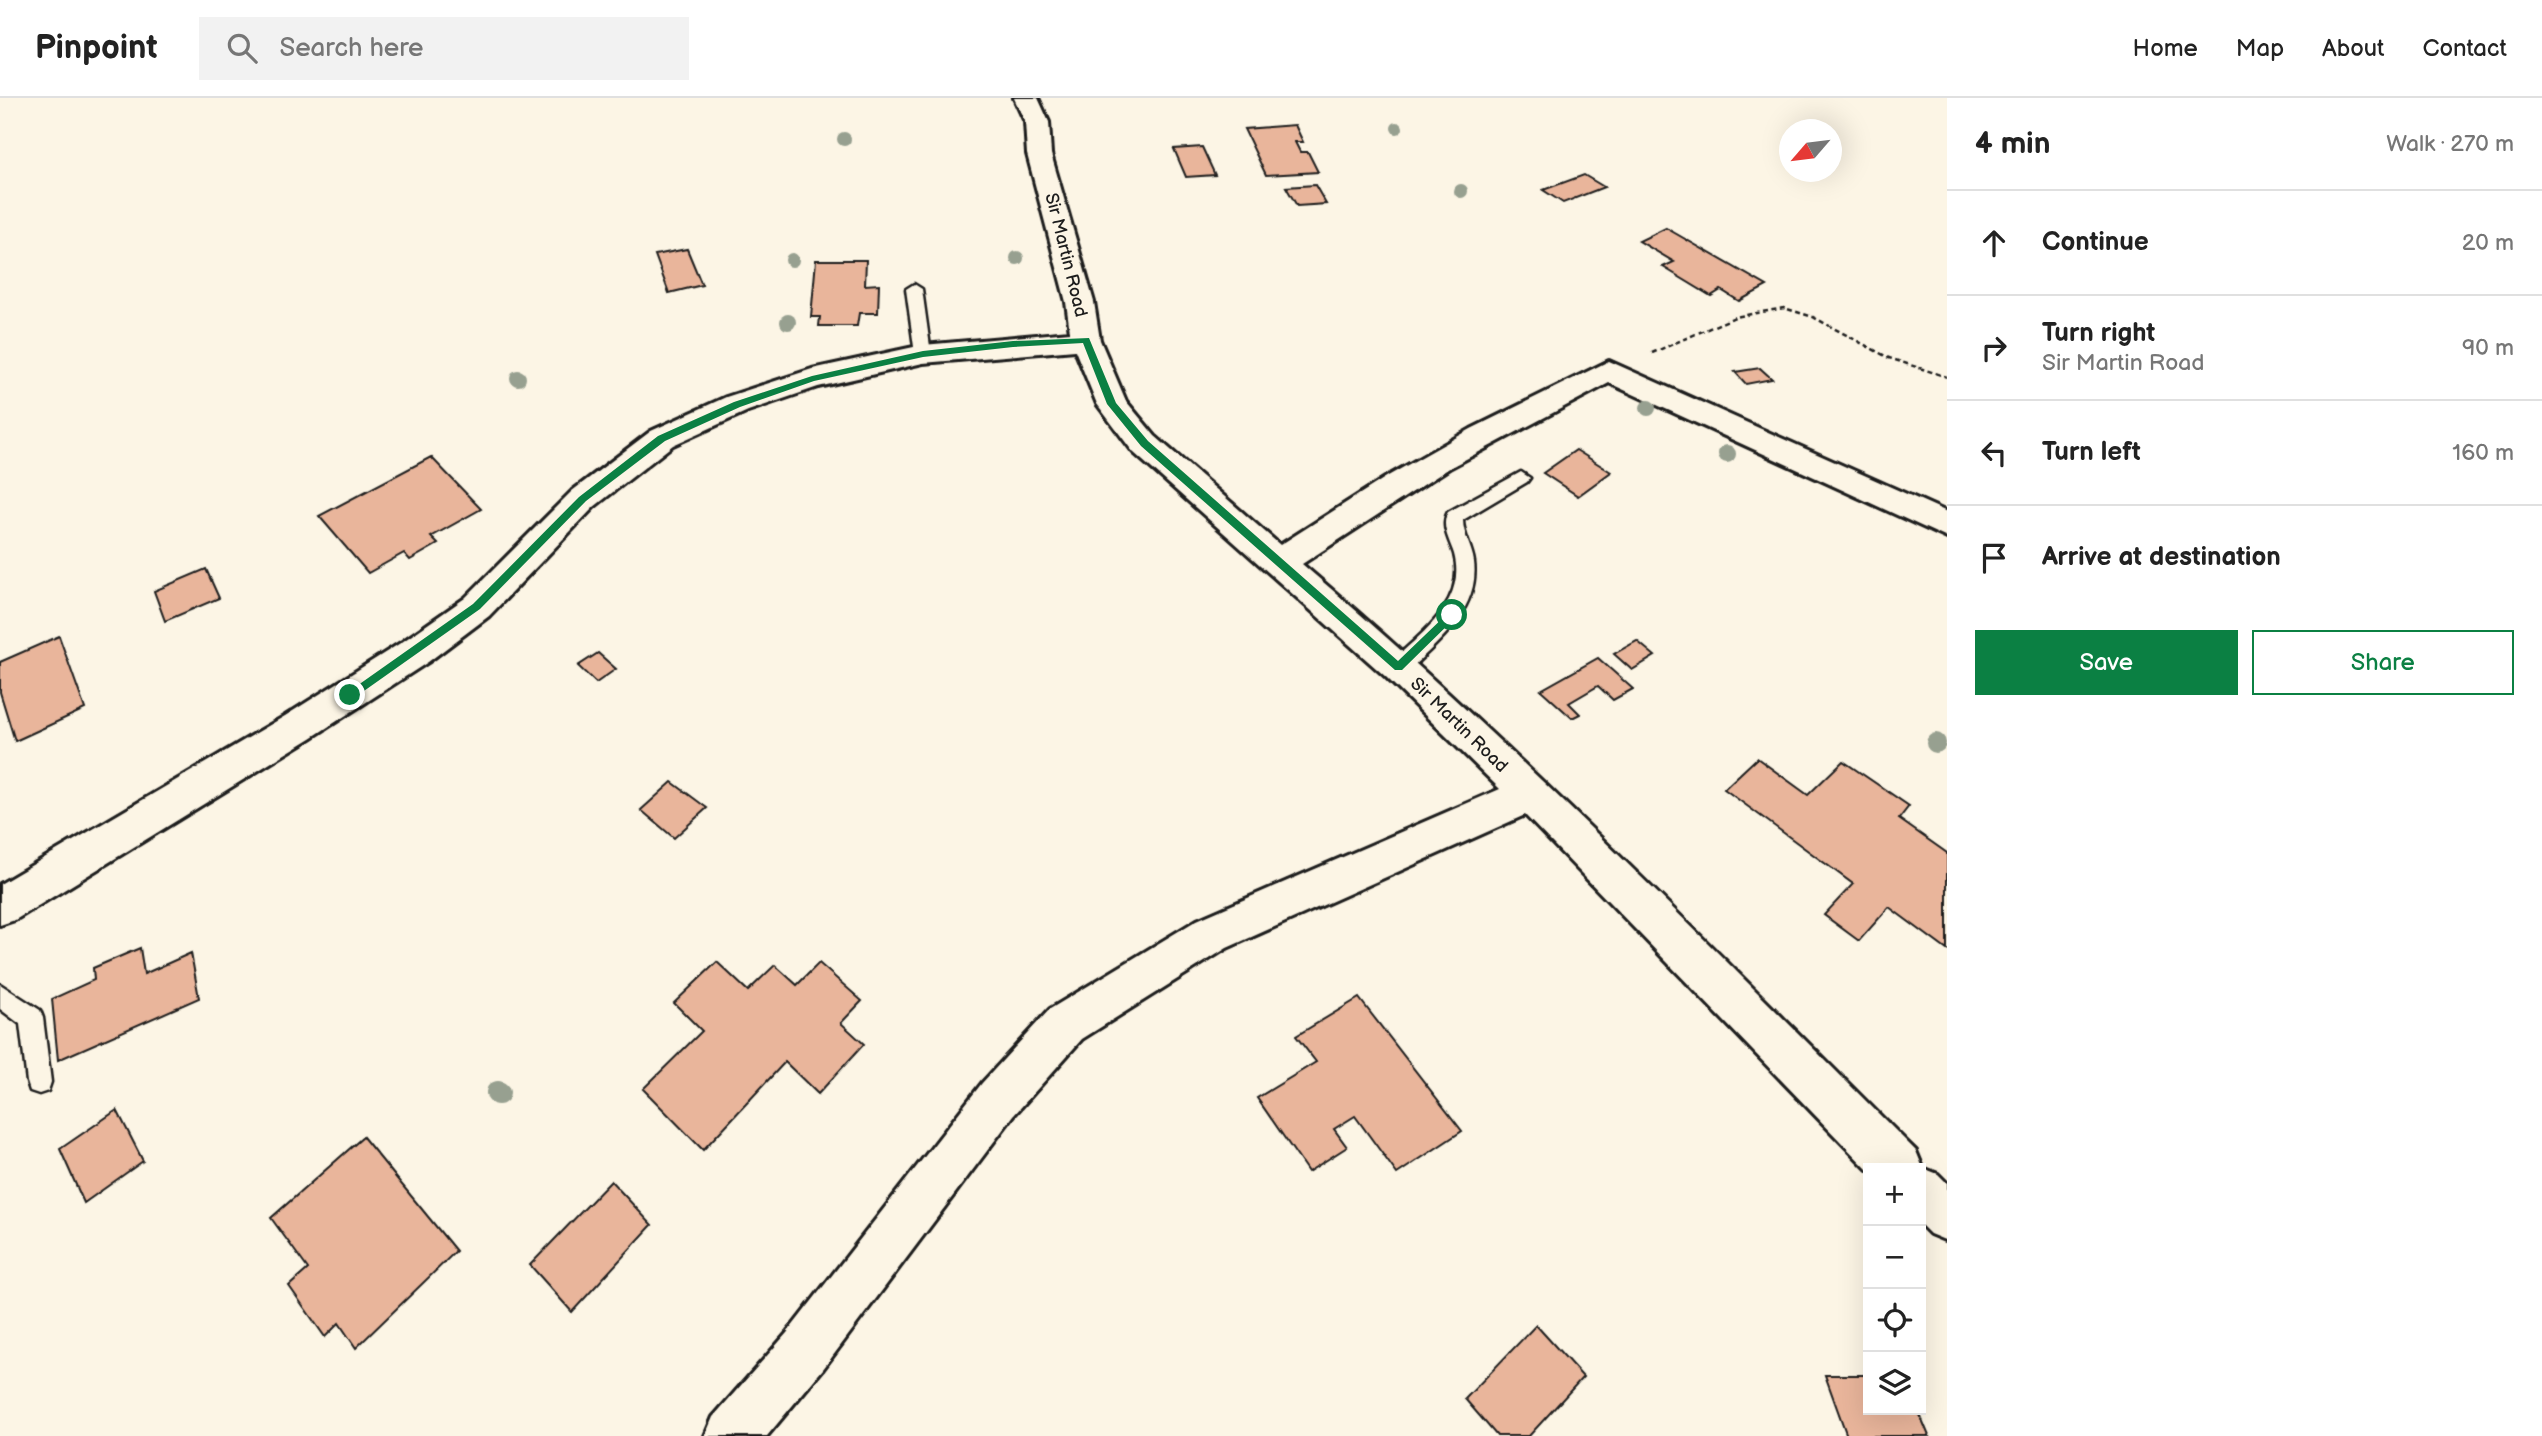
<!DOCTYPE html>
<meta charset="utf-8">
<style>
:root{--surface:#fff;--page:#f2f2f2;--text:#222;--muted:#767676;--line:#e0e0e0;--accent:#0b8043}
body{margin:0;font-family:"Balsamiq Sans",sans-serif;background:var(--page);color:var(--text)}
.controls{position:absolute;right:21px;bottom:21px;display:grid;overflow:hidden;border-radius:0px;box-shadow:0 7px 28px #0002}
.controls button{width:63px;height:63px;display:grid;place-items:center;padding:0;border:0;border-bottom:2px solid var(--line);background:var(--surface);color:var(--text);font:35px sans-serif}
.compass{position:absolute;left:1779px;top:21px;width:63px;height:63px;border-radius:50%;background:var(--surface);box-shadow:0 7px 28px #0002;rotate:242deg}
.stop{position:absolute;width:21px;height:21px;margin:-16px;border:5px solid #0b8043;border-radius:50%;background:#fff}
.stop.end{background:#0b8043;border-color:#fff;box-shadow:0 2px 7px #0008}
.list{margin:0;padding:0;list-style:none}
h2{display:flex;justify-content:space-between;align-items:center;height:91px;margin:0;padding:0 28px;font-size:30px}
h2 small{font-size:23px;font-weight:400;color:var(--muted)}
.list li{display:grid;grid-template-columns:46px 1fr auto;gap:21px;align-items:center;box-sizing:border-box;height:105px;padding:0 28px;border-top:2px solid var(--line)}
.list b{display:block;font-size:26px;white-space:nowrap}
.list p{margin:0;font-size:23px;white-space:nowrap;color:var(--muted)}
.list em{font-size:23px;font-style:normal;color:var(--muted)}
.actions{display:flex;gap:14px;padding:21px 28px}
.actions a{flex:1;padding:16px 0;border:2px solid var(--accent);border-radius:0px;text-align:center;font-size:24px;color:var(--accent)}
.actions .main{background:var(--accent);color:#fff}
.icon{flex:none;width:38px;height:38px;fill:none;stroke:currentColor;stroke-width:2;stroke-linecap:round;stroke-linejoin:round}
.map{position:relative;flex:none;width:1947px;height:1338px;overflow:hidden}
header{display:flex;align-items:center;gap:42px;box-sizing:border-box;height:98px;padding:0 35px;background:var(--surface);border-bottom:2px solid var(--line)}
header strong{font-size:33px}
nav{display:flex;gap:38px;margin-inline-start:auto;font-size:24px}
.search{width:490px;height:63px;background:var(--page);display:flex;align-items:center;gap:18px;box-sizing:border-box;padding:0 24px;border-radius:0px;color:var(--muted);font-size:26px}
main{display:flex}
aside{flex:1;background:var(--surface)}
.map>svg:first-child{display:block}
.building{fill:#e9b59b;stroke:#1c1c1c;stroke-width:2}
.lines{fill:none;stroke-linecap:round;stroke-linejoin:round}
.service-casing{stroke:#1c1c1c;stroke-width:5}
.minor-casing{stroke:#1c1c1c;stroke-width:6}
.path{stroke:#1c1c1c;stroke-width:2.5;stroke-dasharray:5 3.5;stroke-linecap:butt}
.service{fill:#fcf5e5;fill-rule:evenodd}
.minor{fill:#fcf5e5;fill-rule:evenodd}
.tree{fill:#97a090}
.route{fill:#0b8043}
.labels{text-anchor:middle;dominant-baseline:central;stroke-width:6;stroke-linejoin:round;paint-order:stroke}
.street-label{font-size:18px;fill:#1c1c1c;stroke:#fcf5e5}
</style>
<header>
<strong>Pinpoint</strong>
<div class="search"><svg class="icon" aria-label="search" viewBox="0 0 24 24"><circle cx="10" cy="10" r="6"/><path d="M15 15l6 6"/></svg>Search here</div>
<nav><a>Home</a><a>Map</a><a>About</a><a>Contact</a></nav>
</header>
<main>
<div class="map">
<svg width="1947" height="1338" viewBox="0 0 1947 1338">
<rect width="100%" height="100%" fill="#fcf5e5"/>
<filter id="ink" filterUnits="userSpaceOnUse"><feTurbulence type="fractalNoise" baseFrequency=".0143" numOctaves="2"/><feDisplacementMap in="SourceGraphic" scale="14" xChannelSelector="R" yChannelSelector="G"/><feConvolveMatrix kernelMatrix="1 2 1 2 8 2 1 2 1" color-interpolation-filters="sRGB"/></filter>
<g filter="url(#ink)">
<g class="building">
<polygon points="1295,27 1303,44 1295,44 1300,54 1308,54 1318,74 1266,77 1244,31"/>
<polygon points="1202,49 1215,77 1186,79 1174,51"/>
<polygon points="1584,77 1604,89 1563,105 1543,92"/>
<polygon points="1315,87 1326,106 1297,108 1286,89"/>
<polygon points="1666,130 1767,188 1739,203 1721,192 1711,198 1663,169 1674,164 1639,143"/>
<polygon points="687,151 702,187 669,195 655,157"/>
<polygon points="816,162 866,162 865,187 879,186 878,215 859,215 857,228 819,228 820,219 811,219"/>
<polygon points="1760,270 1772,281 1746,286 1735,274"/>
<polygon points="1576,352 1611,374 1578,398 1543,375"/>
<polygon points="431,359 481,411 431,439 438,446 410,462 404,455 368,475 319,418"/>
<polygon points="206,471 219,500 165,523 154,493"/>
<polygon points="59,538 85,611 15,643 0,594 0,564"/>
<polygon points="1637,543 1655,558 1632,572 1614,556"/>
<polygon points="598,555 616,571 596,585 578,568"/>
<polygon points="1598,560 1633,591 1613,602 1598,588 1569,605 1580,616 1572,620 1541,592"/>
<polygon points="1757,660 1808,697 1843,663 1909,708 1899,721 1947,755 1947,852 1889,809 1859,843 1824,817 1853,786 1724,691"/>
<polygon points="672,684 707,710 674,740 641,712"/>
<polygon points="140,850 144,876 191,855 199,900 58,962 52,901 94,882 93,870"/>
<polygon points="717,864 748,893 775,867 797,887 819,865 862,903 841,925 864,946 818,996 785,964 703,1052 643,991 702,933 674,905"/>
<polygon points="1359,900 1462,1033 1397,1076 1355,1018 1334,1031 1347,1049 1308,1074 1257,1000 1316,964 1296,938"/>
<polygon points="117,1012 143,1063 84,1105 60,1051"/>
<polygon points="363,1039 456,1153 356,1250 339,1225 325,1239 289,1188 308,1171 271,1120"/>
<polygon points="611,1083 652,1127 572,1214 530,1167"/>
<polygon points="1536,1227 1583,1279 1529,1338 1497,1338 1465,1301"/>
<polygon points="1825,1277 1868,1277 1868,1312 1918,1312 1929,1338 1847,1338"/>
</g>
<g class="lines">
<defs>
<g id="service">
<polygon points="914,186 922,191 931,256 923,261 915,256 906,191"/>
<path d="M 1521,374 L 1530,380 L 1527,384 L 1463,422 C 1463,437 1472,449 1474,464 C 1480,512 1437,545 1406,575 L 1392,575 L 1389,569 L 1392,563 C 1422,535 1467,503 1454,456 C 1450,443 1440,428 1448,414 Z"/>
<polygon points="0,886 40,912 43,920 51,984 48,993 39,996 30,993 27,984 20,926 0,911"/>
</g>
<path id="minor" d="M 1014,0 L 1038,0 L 1049,24 L 1051,56 L 1094,204 L 1100,242 L 1126,303 L 1155,338 L 1280,447 L 1388,378 L 1471,331 L 1609,263 L 1947,414 L 1947,440 L 1609,285 L 1451,369 L 1302,466 C 1518,649 1715,853 1916,1053 L 1923,1070 L 1938,1076 L 1947,1085 L 1947,1143 L 1930,1136 L 1921,1127 L 1921,1070 L 1868,1072 L 1525,717 L 1227,850 L 1082,941 L 1014,1017 L 823,1271 L 767,1338 L 705,1338 L 713,1319 L 787,1235 L 982,985 L 1050,911 L 1197,822 L 1500,691 L 1386,579 L 1133,354 L 1097,306 L 1075,252 L 923,265 L 818,289 L 748,313 L 673,347 L 594,409 L 489,518 L 428,564 L 311,640 L 15,822 L 0,827 L 0,786 L 285,618 L 402,544 L 465,500 L 572,393 L 651,333 L 726,299 L 812,271 L 923,247 L 1070,234 L 1066,204 L 1027,56 L 1025,24 Z"/>
</defs>
<use href="#service" class="service-casing"/>
<use href="#minor" class="minor-casing"/>
<polyline class="path" points="1652,255 1735,219 1784,210 1813,219 1889,260 1947,279"/>
<use href="#service" class="service"/>
<use href="#minor" class="minor"/>
</g>
<g class="tree">
<circle cx="1397" cy="30" r="6"/>
<circle cx="844" cy="41" r="7"/>
<circle cx="1461" cy="93" r="7"/>
<circle cx="1017" cy="160" r="7"/>
<circle cx="792" cy="162" r="7"/>
<circle cx="788" cy="224" r="8"/>
<circle cx="518" cy="280" r="8"/>
<circle cx="1648" cy="310" r="8"/>
<circle cx="1727" cy="356" r="9"/>
<circle cx="1936" cy="645" r="10"/>
<circle cx="498" cy="995" r="12"/>
</g>
</g>
<polygon class="route" points="1089,240 1116,305 1148,343 1398,563 1449,514 1456,514 1456,519 1402,572 1395,572 1141,348 1107,306 1083,245 1013,249 923,259 814,283 740,309 665,343 586,403 480,511 354,600 350,601 344,597 473,506 579,399 658,338 734,304 812,278 923,253 1013,243"/>
<g class="labels">
<g class="street-label">
<text transform="translate(1066 157) rotate(76)">Sir Martin Road</text>
<text transform="translate(1459 627) rotate(44)">Sir Martin Road</text>
</g>
</g>
</svg>
<div class="controls">
<button>+</button>
<button>−</button>
<button><svg class="icon" aria-label="locate" viewBox="0 0 24 24"><circle cx="12" cy="12" r="6"/><path d="M12 2v4M12 18v4M2 12h4M18 12h4"/></svg></button>
<button><svg class="icon" aria-label="layers" viewBox="0 0 24 24"><path d="M12 4l9 5-9 5-9-5zM3 14l9 5 9-5"/></svg></button>
</div>
<svg class="compass" viewBox="-18 -18 36 36"><path d="M0-13l5 13h-10z" fill="#e53935"/><path d="M0 13l5-13h-10z" fill="#767676"/></svg>
<div class="stop" style="left:1452px;top:517px"></div>
<div class="stop end" style="left:350px;top:597px"></div>
</div>
<aside>
<h2>4 min<small>Walk · 270 m</small></h2>
<ul class="list">
<li><svg class="icon" aria-label="ahead" viewBox="0 0 24 24"><path d="M12 20V5M6 11l6-6 6 6"/></svg><div><b>Continue</b></div><em>20 m</em></li>
<li><svg class="icon" aria-label="right" viewBox="0 0 24 24"><path d="M7 20v-9h11M14 6l5 5-5 5"/></svg><div><b>Turn right</b><p>Sir Martin Road</p></div><em>90 m</em></li>
<li><svg class="icon" aria-label="left" viewBox="0 0 24 24"><path d="M17 20v-9H6M10 6l-5 5 5 5"/></svg><div><b>Turn left</b></div><em>160 m</em></li>
<li><svg class="icon" aria-label="arrive" viewBox="0 0 24 24"><path d="M6 21V4h12l-3 4 3 4H6"/></svg><div><b>Arrive at destination</b></div></li>
</ul>
<div class="actions"><a class="main">Save</a><a>Share</a></div>
</aside>
</main>
